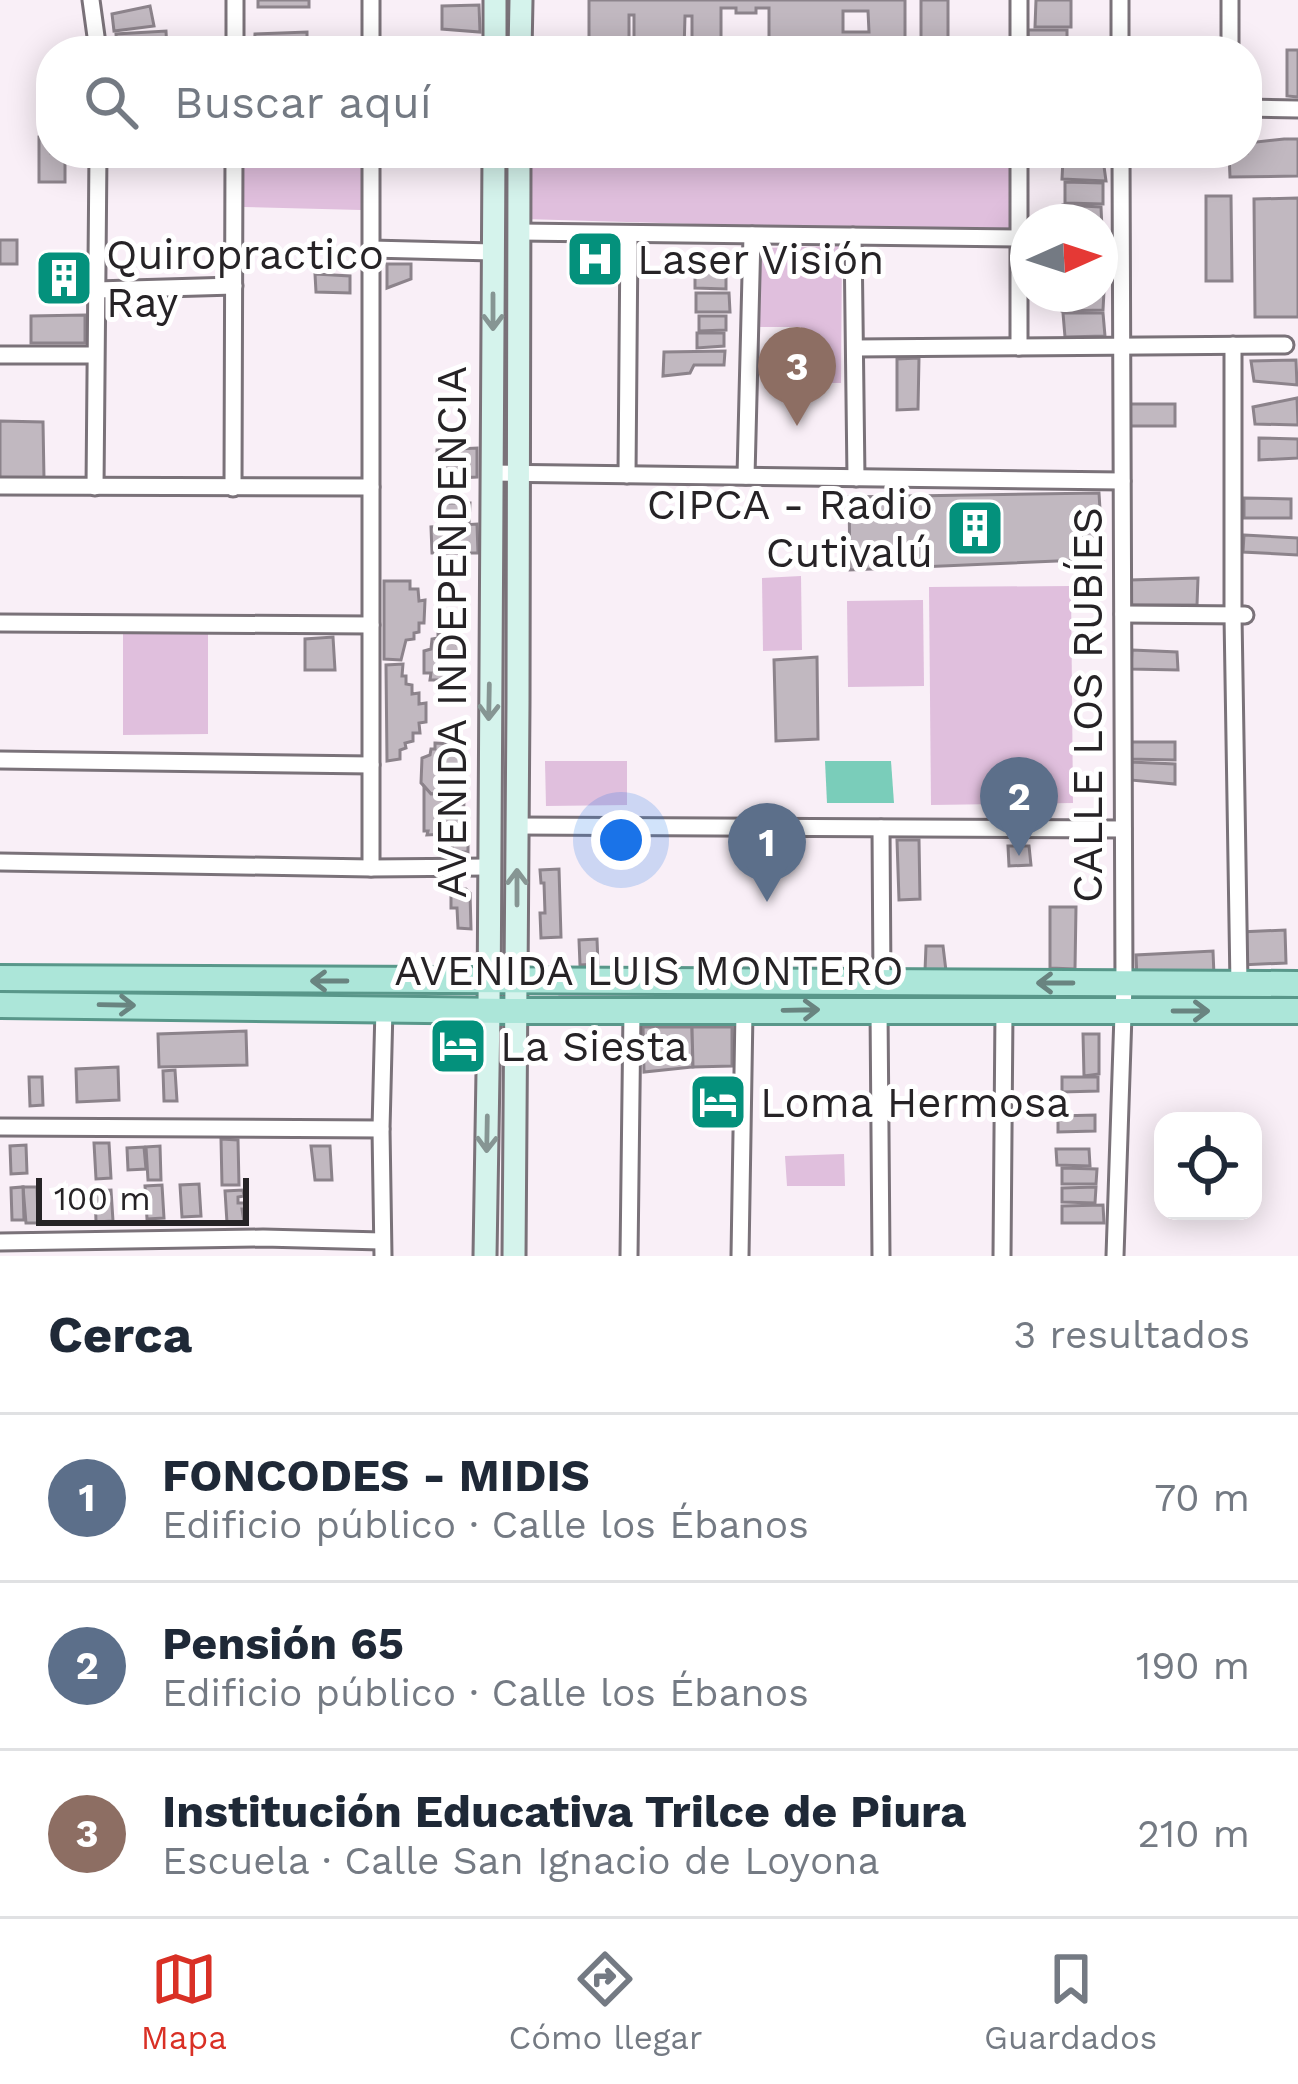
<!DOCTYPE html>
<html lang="es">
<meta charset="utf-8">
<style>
:root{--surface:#fff;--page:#f2f2f3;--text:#1f2937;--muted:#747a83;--line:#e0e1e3;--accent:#d93025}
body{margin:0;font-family:"Work Sans",sans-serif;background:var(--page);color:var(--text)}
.controls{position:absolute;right:36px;bottom:36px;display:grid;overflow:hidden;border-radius:24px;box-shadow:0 6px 30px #0003}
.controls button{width:108px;height:108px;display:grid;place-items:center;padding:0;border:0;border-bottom:3px solid var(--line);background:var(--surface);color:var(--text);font:60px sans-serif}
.compass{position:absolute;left:1010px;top:204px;width:108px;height:108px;border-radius:50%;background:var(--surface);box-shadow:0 6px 30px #0003;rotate:87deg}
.scale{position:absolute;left:36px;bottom:30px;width:213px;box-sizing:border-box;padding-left:12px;border:6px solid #262326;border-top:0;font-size:33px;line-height:42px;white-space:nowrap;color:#262326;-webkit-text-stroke:9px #fff;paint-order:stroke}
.you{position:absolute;left:621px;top:840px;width:42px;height:42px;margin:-30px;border:9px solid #fff;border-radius:50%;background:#1a73e8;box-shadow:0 0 0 18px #1a73e833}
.badge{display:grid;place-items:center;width:78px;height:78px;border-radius:50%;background:var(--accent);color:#fff;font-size:39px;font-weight:700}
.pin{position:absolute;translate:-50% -99px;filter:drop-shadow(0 3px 6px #0008)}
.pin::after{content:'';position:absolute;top:63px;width:42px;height:36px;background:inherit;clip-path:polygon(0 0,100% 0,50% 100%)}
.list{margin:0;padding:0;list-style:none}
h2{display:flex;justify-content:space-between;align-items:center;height:156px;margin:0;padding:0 48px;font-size:51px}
h2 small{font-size:39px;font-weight:400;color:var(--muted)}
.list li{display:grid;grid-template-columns:78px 1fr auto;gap:36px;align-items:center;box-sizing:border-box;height:168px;padding:0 48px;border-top:3px solid var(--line)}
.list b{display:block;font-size:45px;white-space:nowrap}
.list p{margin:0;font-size:39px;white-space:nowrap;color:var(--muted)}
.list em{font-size:39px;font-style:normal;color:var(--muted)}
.icon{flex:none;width:66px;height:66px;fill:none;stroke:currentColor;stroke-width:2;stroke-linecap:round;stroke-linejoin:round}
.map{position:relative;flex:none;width:1298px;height:1256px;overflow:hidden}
.search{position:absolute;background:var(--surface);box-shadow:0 6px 30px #0003;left:36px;right:36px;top:36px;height:132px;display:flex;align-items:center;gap:30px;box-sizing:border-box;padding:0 42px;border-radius:48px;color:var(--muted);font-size:45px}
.sheet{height:660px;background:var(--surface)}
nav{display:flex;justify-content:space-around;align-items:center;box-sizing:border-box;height:168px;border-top:3px solid var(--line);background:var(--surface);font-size:33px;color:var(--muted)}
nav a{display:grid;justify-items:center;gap:6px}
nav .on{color:var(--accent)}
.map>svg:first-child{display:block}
.green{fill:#e0bfdd}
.water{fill:#7acdba}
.building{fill:#c1b8c0;stroke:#8c838b;stroke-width:3;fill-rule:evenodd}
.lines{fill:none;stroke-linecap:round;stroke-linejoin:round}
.minor-casing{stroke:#7a7279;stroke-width:21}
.secondary-casing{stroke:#7a7279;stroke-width:27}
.primary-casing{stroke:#59978a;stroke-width:30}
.minor{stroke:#fff;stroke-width:15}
.secondary{stroke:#d5f3ec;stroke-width:21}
.primary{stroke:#ace6d9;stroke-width:24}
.oneway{stroke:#869593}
.oneway2{stroke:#698480}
.labels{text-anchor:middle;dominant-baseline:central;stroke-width:10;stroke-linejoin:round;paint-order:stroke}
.poi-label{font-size:42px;fill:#262326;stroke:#fff;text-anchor:start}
.street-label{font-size:42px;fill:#262326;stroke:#fff}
</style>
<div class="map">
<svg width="1298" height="1256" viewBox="0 0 1298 1256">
<rect width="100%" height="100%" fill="#f9eff7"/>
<g class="green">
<polygon points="243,153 361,153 361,210 244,207"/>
<polygon points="525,153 1015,153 1011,233 524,219"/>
<polygon points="842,246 841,383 801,383 801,327 758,327 759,248"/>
<polygon points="801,576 802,650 763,651 762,578"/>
<polygon points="1071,586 1073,803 931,805 929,587"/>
<polygon points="923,600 924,686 848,687 847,601"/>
<polygon points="123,630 208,631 208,734 123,735"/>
<polygon points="545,761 627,761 627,805 546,806"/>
<polygon points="567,988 1117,993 1116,1003 565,1003 557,994"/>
<polygon points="844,1154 845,1186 787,1186 785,1156"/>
</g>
<polygon class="water" points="825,761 891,761 894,803 827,803"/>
<g class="building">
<rect x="258" y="0" width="51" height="7"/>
<path d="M 589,0 L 905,0 L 905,51 L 769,51 L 769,8 L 756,8 L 756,13 L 736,13 L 736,8 L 721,8 L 721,51 L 692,51 L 692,16 L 685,16 L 684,51 L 634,51 L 634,15 L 629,15 L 629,51 L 589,51 ZM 843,11 L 868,11 L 869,32 L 843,32 Z"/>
<rect x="921" y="0" width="27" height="51"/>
<polygon points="1036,0 1071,0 1071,27 1035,27"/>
<polygon points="479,5 480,32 442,29 442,6"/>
<polygon points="150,6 154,26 114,31 112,14"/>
<rect x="1028" y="30" width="39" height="21"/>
<polygon points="166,31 167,51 117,51 116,34"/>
<polygon points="307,32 307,51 254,51 255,34"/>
<polygon points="1287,50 1298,50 1298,97 1287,96"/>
<polygon points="39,137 51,137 51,153 79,153 79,161 65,161 65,182 39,182"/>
<polygon points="1284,139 1298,139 1298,176 1230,177 1229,153 1247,153 1247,143"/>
<polygon points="1063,159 1103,159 1106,181 1062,179"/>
<polygon points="1065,182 1103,183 1103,204 1065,203"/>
<polygon points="1206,196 1231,196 1232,281 1206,281"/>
<polygon points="1298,198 1298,317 1255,317 1254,199"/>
<polygon points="1063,205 1101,207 1102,229 1100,229 1100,222 1063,222"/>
<rect x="0" y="240" width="17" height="24"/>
<polygon points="578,249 612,249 612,270 577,269"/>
<polygon points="387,264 411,264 411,279 387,288"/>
<polygon points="79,265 79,290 50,291 50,266"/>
<polygon points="726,272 726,289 695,288 695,273"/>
<polygon points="315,274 350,276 350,293 316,292"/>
<polygon points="1100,291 1104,291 1103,310 1062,311 1061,294 1100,294"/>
<polygon points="696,293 729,293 730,312 696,312"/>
<polygon points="1063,313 1103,313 1105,336 1065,337"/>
<polygon points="85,315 85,343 31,343 31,316"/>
<polygon points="699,316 726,316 726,330 699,331"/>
<polygon points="697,333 724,333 724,346 697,348"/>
<polygon points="725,351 724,365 694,365 690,373 663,376 664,352"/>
<polygon points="919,358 918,409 897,410 897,359"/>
<polygon points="1296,360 1297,385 1254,381 1251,361"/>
<polygon points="1297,398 1298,425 1255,424 1253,407"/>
<rect x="1127" y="404" width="48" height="22"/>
<polygon points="0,421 43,422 44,479 0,478"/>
<polygon points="1259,438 1298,439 1298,458 1259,460"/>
<polygon points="477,448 477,477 436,479 437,450"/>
<polygon points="1099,493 1103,559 850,570 849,497"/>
<polygon points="1244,498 1291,499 1291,518 1244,518"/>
<polygon points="444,503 470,503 469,523 444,522"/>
<polygon points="477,524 478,553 432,553 431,527"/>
<polygon points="1244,535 1298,538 1298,555 1243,552"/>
<polygon points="1198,578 1197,605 1129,605 1130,580"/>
<polygon points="384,581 410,581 410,589 418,589 419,601 425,600 424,623 419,623 419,632 414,633 414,639 406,640 401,660 384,659"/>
<polygon points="452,632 452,639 457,638 457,644 462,644 462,675 459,674 459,682 452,682 451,689 438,690 437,680 430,680 431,673 424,673 424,651 431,649 432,639 438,638 438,633"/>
<polygon points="333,637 335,670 305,670 305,639"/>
<polygon points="1132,650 1177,652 1178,670 1131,669"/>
<polygon points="817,657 818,739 776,741 774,660"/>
<polygon points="403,664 402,676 406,676 406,684 412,685 412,694 419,693 419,704 426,703 426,722 419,723 420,733 413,733 413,741 405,743 406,748 400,750 400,759 387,761 386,665"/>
<polygon points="1129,742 1175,742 1175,760 1129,759"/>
<polygon points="435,743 451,744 451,750 458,749 458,755 462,755 462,782 457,786 458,793 431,794 421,783 422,758 430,755 431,749 435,749"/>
<polygon points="1130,762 1175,764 1175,784 1130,780"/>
<polygon points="424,786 431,794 458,793 459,801 464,802 463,826 447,825 447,834 427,835 428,831 424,831"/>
<polygon points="468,826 468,852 453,852 450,828"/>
<polygon points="897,840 919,840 920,899 899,900"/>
<polygon points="1008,846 1029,846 1031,865 1009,866"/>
<polygon points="559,869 561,937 541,938 540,913 545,913 544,883 541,883 540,870"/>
<polygon points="466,889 470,893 471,929 458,928 457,908 451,908 451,890"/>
<polygon points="1050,907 1076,907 1075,969 1050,968"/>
<polygon points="1285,930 1286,963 1241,965 1240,932"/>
<polygon points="597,939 598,964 580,965 579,940"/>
<polygon points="926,946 943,946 946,971 925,971"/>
<polygon points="1213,951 1214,976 1137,979 1136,955"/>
<polygon points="643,1027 692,1027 693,1067 644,1072"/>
<polygon points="692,1027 732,1027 732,1066 693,1067"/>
<polygon points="246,1031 247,1065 159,1067 158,1034"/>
<polygon points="1083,1034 1099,1034 1099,1074 1084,1076"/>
<polygon points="118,1067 119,1100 77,1102 76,1069"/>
<polygon points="175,1070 177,1101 164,1101 163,1071"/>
<polygon points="29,1077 42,1077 43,1105 30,1106"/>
<polygon points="1062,1077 1098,1077 1098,1091 1062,1092"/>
<polygon points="732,1092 732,1111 703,1110 704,1093"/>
<polygon points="1095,1115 1095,1131 1058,1132 1058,1116"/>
<polygon points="221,1139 238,1140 239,1185 222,1185"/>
<polygon points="94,1143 109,1143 111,1178 96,1179"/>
<polygon points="26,1145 27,1173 11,1174 10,1146"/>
<polygon points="160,1146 161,1180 148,1180 146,1147"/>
<polygon points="311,1146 330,1146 332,1180 315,1180"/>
<polygon points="144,1147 146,1169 128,1170 127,1148"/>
<polygon points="1056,1149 1089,1149 1090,1166 1057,1165"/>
<polygon points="1062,1168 1097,1169 1096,1184 1062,1184"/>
<polygon points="199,1184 201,1216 182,1217 180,1185"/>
<polygon points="162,1185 164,1218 147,1219 145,1186"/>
<polygon points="23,1187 37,1187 38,1223 26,1223"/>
<polygon points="23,1187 24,1220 12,1220 11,1188"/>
<polygon points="1096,1187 1095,1203 1062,1202 1062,1188"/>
<polygon points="111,1190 113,1221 96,1222 95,1191"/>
<polygon points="243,1190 244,1196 238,1197 238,1203 246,1203 246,1209 242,1209 244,1222 227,1223 225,1191"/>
<polygon points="1103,1205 1104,1223 1062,1223 1062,1206"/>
</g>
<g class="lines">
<defs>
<g id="minor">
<polyline points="91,0 98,51"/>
<polyline points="1120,0 1120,51"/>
<polyline points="235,51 235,0"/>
<polyline points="371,51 371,0"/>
<polyline points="1019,51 1019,0"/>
<polyline points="1230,51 1230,0"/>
<polyline points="1247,108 1298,109"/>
<polyline points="1019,153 1019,347"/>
<polyline points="519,232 1020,238"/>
<polyline points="853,236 856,478"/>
<polyline points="371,249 493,252"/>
<polyline points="96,290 234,286"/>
<polyline points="1233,345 1233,616 1239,984"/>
<polyline points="855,348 1285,345"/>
<polyline points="0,355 95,355"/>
<polyline points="491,473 1122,481"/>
<polyline points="627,475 629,234"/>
<polyline points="746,476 752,235"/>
<polyline points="0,486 371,487"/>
<polyline points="95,487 98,153"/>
<polyline points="233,488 234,153"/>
<polyline points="1123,614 1245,615"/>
<polyline points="0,623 371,625"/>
<polyline points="0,760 371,765"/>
<polyline points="517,826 1123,829"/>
<polyline points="881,828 882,982"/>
<polyline points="0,862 371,868 488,867"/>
<polyline points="371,868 371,153"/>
<polyline points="879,1009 881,1256"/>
<polyline points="0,1127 381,1129"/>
<polyline points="0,1242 263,1238 382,1241"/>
<polyline points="383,1256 381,1129 384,1008"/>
<polyline points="629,1256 632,1011"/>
<polyline points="740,1256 744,1011"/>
<polyline points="1002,1256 1004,1010"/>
<polyline points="1115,1256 1124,984 1121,153"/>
</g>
<g id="secondary">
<polyline points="495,51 495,0"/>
<polyline points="520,51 521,0"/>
<polyline points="485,1256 489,1011 494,153"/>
<path d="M 514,1256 C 519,888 518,521 519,153"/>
</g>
<g id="primary">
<polyline points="0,978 1298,984"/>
<polyline points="0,1005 517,1011 1298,1011"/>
</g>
</defs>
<use href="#minor" class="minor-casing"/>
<use href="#secondary" class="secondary-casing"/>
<use href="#primary" class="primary-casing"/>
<use href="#minor" class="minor"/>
<use href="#secondary" class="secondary"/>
<use href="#primary" class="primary"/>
</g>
<defs><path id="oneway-shaft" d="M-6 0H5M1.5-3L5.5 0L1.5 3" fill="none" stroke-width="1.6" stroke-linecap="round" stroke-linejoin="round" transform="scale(3)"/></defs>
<g class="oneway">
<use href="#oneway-shaft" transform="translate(493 312) rotate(90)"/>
<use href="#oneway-shaft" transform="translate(489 702) rotate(91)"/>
<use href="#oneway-shaft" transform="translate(517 887) rotate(-90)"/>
<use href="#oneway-shaft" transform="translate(487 1134) rotate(91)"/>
</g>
<g class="oneway2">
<use href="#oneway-shaft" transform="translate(329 981) rotate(-180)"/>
<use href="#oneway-shaft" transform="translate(1055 983) rotate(-180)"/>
<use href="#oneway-shaft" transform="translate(117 1005) rotate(1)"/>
<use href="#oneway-shaft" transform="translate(801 1010) rotate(-1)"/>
<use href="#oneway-shaft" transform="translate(1191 1011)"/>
</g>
<defs>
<symbol id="hospital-square" viewBox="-11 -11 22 22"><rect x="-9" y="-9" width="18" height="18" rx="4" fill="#04917c" stroke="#fff"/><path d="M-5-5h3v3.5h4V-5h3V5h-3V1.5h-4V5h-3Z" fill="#fff"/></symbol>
<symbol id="building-square" viewBox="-11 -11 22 22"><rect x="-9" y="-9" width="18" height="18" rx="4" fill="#04917c" stroke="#fff"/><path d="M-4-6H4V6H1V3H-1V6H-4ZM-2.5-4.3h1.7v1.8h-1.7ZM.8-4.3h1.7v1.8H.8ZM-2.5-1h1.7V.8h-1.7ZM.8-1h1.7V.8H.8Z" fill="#fff"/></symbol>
<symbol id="hotel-square" viewBox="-11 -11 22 22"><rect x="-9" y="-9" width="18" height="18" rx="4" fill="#04917c" stroke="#fff"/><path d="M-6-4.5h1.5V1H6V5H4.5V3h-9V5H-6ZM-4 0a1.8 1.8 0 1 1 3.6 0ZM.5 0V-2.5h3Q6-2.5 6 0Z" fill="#fff"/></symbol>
</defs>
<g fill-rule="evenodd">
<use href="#hospital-square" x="562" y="226" width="66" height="66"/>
<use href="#building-square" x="31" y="245" width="66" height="66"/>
<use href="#building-square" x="942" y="495" width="66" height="66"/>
<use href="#hotel-square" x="425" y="1013" width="66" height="66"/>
<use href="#hotel-square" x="685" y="1069" width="66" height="66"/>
</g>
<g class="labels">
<g class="poi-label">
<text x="106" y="254">Quiropractico<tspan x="106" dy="48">Ray</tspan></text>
<text x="637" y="259">Laser Visión</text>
<text x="933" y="504" text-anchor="end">CIPCA - Radio<tspan x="933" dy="48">Cutivalú</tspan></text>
<text x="500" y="1046">La Siesta</text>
<text x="760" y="1102">Loma Hermosa</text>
</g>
<g class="street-label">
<text transform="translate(451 632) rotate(-90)">AVENIDA INDEPENDENCIA</text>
<text transform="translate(1087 705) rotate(-90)">CALLE LOS RUBÍES</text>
<text x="649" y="970">AVENIDA LUIS MONTERO</text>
</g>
</g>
</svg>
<div class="controls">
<button><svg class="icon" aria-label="locate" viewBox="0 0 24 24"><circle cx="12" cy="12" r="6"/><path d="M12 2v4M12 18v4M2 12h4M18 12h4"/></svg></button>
</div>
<svg class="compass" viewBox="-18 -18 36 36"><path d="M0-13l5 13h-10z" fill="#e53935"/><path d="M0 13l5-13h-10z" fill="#747a83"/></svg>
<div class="scale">100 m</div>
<div class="you"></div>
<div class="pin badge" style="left:767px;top:902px;background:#5c6f8a">1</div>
<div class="pin badge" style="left:1019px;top:856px;background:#5c6f8a">2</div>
<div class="pin badge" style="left:797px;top:426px;background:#8d6e63">3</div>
<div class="search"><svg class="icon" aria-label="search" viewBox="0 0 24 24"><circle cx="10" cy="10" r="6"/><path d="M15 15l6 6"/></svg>Buscar aquí</div>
</div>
<section class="sheet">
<h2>Cerca<small>3 resultados</small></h2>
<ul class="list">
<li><span class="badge" style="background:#5c6f8a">1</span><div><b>FONCODES - MIDIS</b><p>Edificio público · Calle los Ébanos</p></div><em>70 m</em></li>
<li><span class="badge" style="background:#5c6f8a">2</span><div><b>Pensión 65</b><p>Edificio público · Calle los Ébanos</p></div><em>190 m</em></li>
<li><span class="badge" style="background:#8d6e63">3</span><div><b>Institución Educativa Trilce de Piura</b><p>Escuela · Calle San Ignacio de Loyona</p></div><em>210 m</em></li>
</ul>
</section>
<nav>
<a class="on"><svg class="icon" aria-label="map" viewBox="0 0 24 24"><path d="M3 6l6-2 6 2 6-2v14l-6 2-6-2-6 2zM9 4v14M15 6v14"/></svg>Mapa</a>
<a><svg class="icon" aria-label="directions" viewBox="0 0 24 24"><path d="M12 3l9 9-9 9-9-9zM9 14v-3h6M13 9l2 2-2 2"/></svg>Cómo llegar</a>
<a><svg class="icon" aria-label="saved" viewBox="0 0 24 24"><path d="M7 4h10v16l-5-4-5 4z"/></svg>Guardados</a>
</nav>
